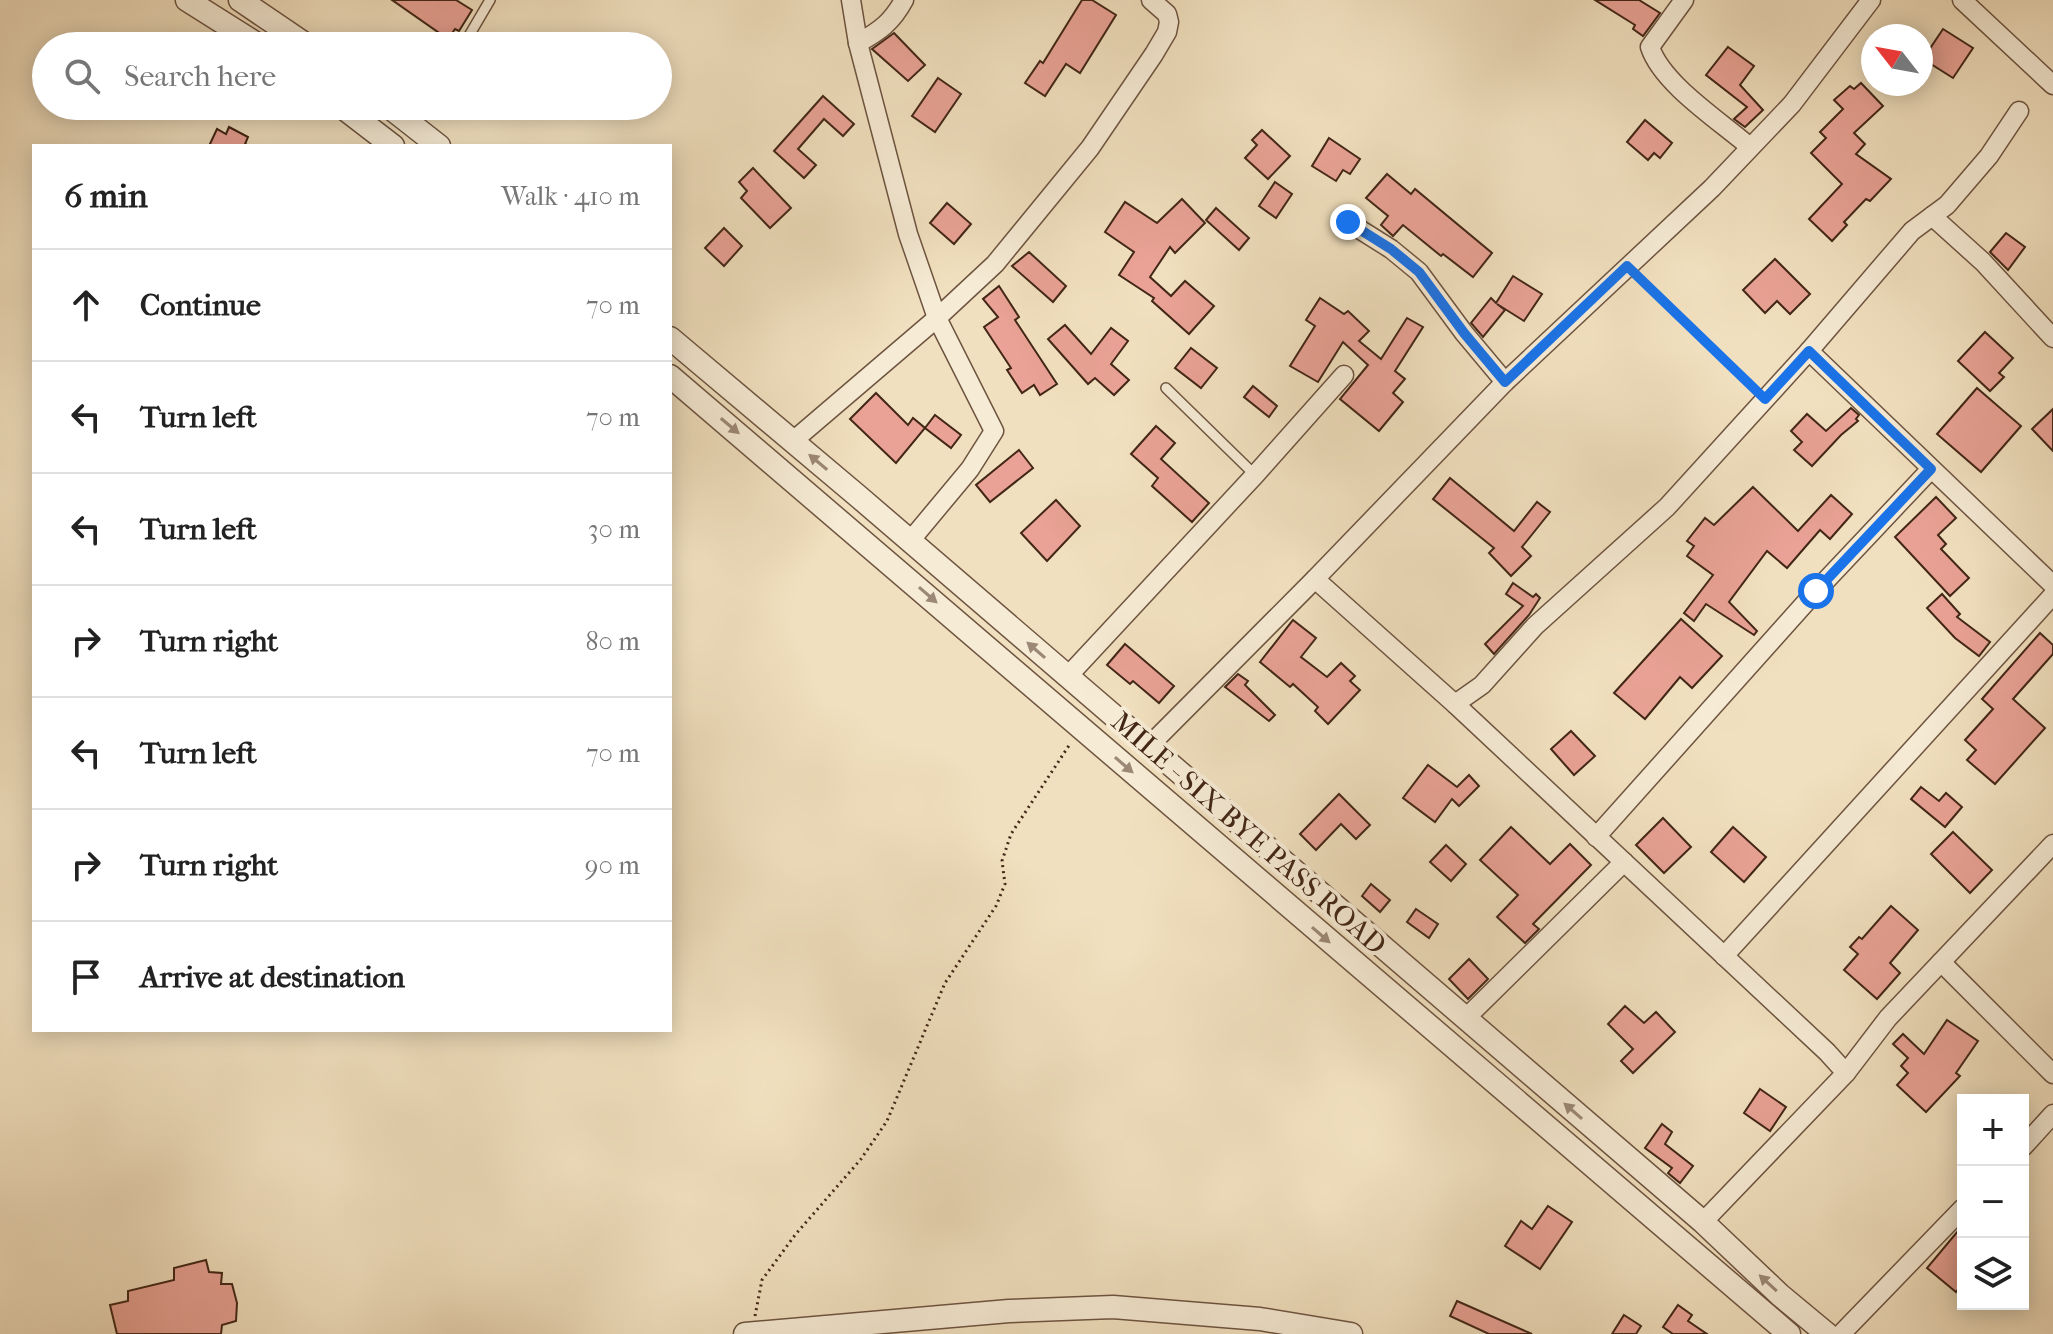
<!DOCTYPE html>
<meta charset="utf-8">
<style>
:root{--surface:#fff;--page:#f2f2f2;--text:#222;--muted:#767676;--line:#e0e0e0}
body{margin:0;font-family:"IM FELL French Canon",serif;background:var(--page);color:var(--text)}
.controls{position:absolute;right:24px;bottom:24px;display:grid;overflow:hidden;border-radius:0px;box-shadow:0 4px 20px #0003}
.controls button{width:72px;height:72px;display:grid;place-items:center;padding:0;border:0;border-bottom:2px solid var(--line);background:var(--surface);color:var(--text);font:40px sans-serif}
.compass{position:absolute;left:1861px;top:24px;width:72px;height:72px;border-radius:50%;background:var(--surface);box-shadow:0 4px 20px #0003;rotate:301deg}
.stop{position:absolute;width:24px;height:24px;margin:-18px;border:6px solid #1a73e8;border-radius:50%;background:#fff}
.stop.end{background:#1a73e8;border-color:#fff;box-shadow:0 2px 8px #0008}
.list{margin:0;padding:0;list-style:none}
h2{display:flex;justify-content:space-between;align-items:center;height:104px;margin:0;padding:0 32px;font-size:34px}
h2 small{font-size:26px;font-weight:400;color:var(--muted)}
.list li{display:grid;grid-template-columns:52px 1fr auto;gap:24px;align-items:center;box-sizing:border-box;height:112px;padding:0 32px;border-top:2px solid var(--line)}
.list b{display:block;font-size:30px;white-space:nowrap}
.list em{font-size:26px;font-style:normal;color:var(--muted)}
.icon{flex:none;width:44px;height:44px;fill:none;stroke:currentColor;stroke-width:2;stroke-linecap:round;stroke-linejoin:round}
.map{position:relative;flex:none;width:2053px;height:1334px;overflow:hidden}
.search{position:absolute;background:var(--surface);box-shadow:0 4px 20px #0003;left:32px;top:32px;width:640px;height:88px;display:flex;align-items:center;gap:20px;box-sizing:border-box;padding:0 28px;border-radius:44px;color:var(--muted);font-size:30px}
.panel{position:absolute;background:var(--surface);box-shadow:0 4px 20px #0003;left:32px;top:144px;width:640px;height:888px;border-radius:0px}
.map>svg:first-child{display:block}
.building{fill:#e9a295;stroke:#422616;stroke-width:2}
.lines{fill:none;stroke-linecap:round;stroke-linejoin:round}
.service-casing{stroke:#6e5440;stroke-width:12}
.minor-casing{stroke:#6e5440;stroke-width:21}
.tertiary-casing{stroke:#6e5440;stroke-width:25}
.path{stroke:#422616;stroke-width:3;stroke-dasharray:2 4;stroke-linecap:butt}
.service{stroke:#f6ebd5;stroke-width:9}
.minor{stroke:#f6ebd5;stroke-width:18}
.tertiary{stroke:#f6ebd5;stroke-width:22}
.oneway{fill:#9c8876}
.route{stroke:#1a73e8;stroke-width:10}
.labels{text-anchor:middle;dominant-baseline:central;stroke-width:8;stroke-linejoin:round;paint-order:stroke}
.street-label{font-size:28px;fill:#422616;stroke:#f6ebd5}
</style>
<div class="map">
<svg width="2053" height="1334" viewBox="0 0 2053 1334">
<rect width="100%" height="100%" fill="#f1e0bf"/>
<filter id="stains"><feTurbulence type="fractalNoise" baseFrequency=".0025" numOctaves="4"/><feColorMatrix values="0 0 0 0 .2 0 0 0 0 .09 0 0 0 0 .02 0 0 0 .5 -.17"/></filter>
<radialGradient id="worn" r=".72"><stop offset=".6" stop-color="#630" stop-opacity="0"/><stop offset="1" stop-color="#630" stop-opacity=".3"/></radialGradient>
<g class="building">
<polygon points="392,0 456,0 472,10 459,31 455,29 448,39"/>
<polygon points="1082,0 1092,0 1116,15 1080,73 1066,64 1045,96 1025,83 1040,61 1043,63"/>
<polygon points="1595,0 1639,0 1660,13 1643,36 1633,29 1635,25"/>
<polygon points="1943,29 1973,48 1953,78 1923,59"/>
<polygon points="894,33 925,65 908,81 872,49"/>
<polygon points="1728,47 1754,66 1740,85 1763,110 1745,127 1734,119 1747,107 1706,75"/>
<polygon points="938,78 961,94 935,132 912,116"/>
<polygon points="1861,83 1883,106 1854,133 1865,144 1856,154 1891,179 1870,201 1866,199 1844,222 1847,225 1832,241 1809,219 1842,184 1811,153 1826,138 1820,132 1843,109 1834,100 1850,86 1854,89"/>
<polygon points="823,96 854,124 843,136 824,119 798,149 816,165 804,178 774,151"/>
<polygon points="1645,120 1672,143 1660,158 1654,153 1648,160 1627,142"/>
<polygon points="229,127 248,137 245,144 249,146 209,146 217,129 226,134"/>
<polygon points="1262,130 1290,156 1268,179 1245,158 1257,145 1252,140"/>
<polygon points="1329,138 1360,159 1350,174 1343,170 1336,181 1312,166"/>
<polygon points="753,168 791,208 770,228 741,198 747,191 739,182"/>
<polygon points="1387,174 1411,194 1415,189 1492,253 1473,277 1443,254 1441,256 1403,225 1393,236 1381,225 1388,216 1366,198"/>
<polygon points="1275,182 1292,194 1276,218 1259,206"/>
<polygon points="1182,199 1205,223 1175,253 1170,247 1150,277 1171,296 1185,281 1214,306 1189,334 1152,301 1154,298 1119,275 1134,252 1105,232 1125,202 1157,223"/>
<polygon points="947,203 971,224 954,244 930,223"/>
<polygon points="1216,208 1249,238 1239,250 1206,220"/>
<polygon points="724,228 742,246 724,266 705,248"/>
<polygon points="2006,233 2025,247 2008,270 1990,252"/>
<polygon points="1029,252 1066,286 1053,302 1012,266"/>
<polygon points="1775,259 1810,294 1790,314 1777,301 1765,313 1743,290"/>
<polygon points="1513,276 1542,294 1524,321 1497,304 1505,310 1483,337 1471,323 1491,298 1496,303"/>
<polygon points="999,286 1019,317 1015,320 1057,384 1040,395 1034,385 1022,393 1007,370 1011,368 984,327 998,317 983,299"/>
<polygon points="1320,298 1344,314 1348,311 1369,331 1359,341 1381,359 1407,318 1423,327 1395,371 1405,379 1393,393 1403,402 1379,431 1340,399 1368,365 1343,342 1318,382 1290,366 1315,326 1306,320"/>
<polygon points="1065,325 1091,354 1111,328 1128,341 1111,364 1129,380 1114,395 1095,378 1088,384 1048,339"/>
<polygon points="1985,332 2013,358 1999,373 2004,377 1990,391 1958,361"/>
<polygon points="1191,348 1217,368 1201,388 1175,368"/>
<polygon points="1253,386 1277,406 1269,417 1244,397"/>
<polygon points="1977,388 2021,426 1981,472 1937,434"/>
<polygon points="876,393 908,425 913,418 925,428 896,463 850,419"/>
<polygon points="1851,408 1859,415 1856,419 1858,421 1841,435 1812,466 1794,450 1802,442 1791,431 1807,414 1826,431"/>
<polygon points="2053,409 2053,451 2032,429"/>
<polygon points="935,415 961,435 951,448 925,428"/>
<polygon points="1156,426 1175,443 1161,459 1209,503 1192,522 1152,486 1158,478 1131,454"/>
<polygon points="1019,450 1033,468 990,502 976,485"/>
<polygon points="1450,478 1514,531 1537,502 1550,512 1522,547 1531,556 1511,576 1489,553 1494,548 1433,499"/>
<polygon points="1753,487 1798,531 1831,495 1852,514 1830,539 1820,530 1787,568 1767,551 1729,602 1757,631 1754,635 1706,604 1694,621 1684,613 1713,575 1687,556 1694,546 1687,541 1705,518 1714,525"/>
<polygon points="1936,497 1956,518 1938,535 1946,544 1941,549 1969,578 1950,596 1895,537"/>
<polygon points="1056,500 1080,526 1047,561 1021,533"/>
<polygon points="1513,583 1533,597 1536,594 1540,598 1529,615 1494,654 1485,644 1523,606 1506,594"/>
<polygon points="1942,594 1960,614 1957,617 1990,642 1979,656 1955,638 1927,608"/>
<polygon points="1681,619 1722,656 1692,688 1680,677 1645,719 1614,693"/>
<polygon points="1293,620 1316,638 1301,657 1327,677 1341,663 1355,676 1350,681 1360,690 1328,724 1315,711 1318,707 1293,684 1290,687 1260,662"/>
<polygon points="2040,633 2053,645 2053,654 2013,699 2045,728 1995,784 1967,760 1976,750 1965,740 1993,709 1982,699"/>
<polygon points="1125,644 1174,686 1159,703 1133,681 1130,684 1107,665"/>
<polygon points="1238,674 1248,681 1245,685 1275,715 1269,721 1225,687"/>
<polygon points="1571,731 1595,756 1574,775 1551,749"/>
<polygon points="1428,765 1457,787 1469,775 1479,786 1459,806 1452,799 1435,822 1403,798"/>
<polygon points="1921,787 1939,801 1946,793 1962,807 1945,827 1911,799"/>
<polygon points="1339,794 1370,825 1356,839 1341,824 1316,850 1300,834"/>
<polygon points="1663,818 1691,847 1664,873 1636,845"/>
<polygon points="1511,827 1550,864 1570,844 1591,865 1533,924 1539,929 1525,943 1497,917 1518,895 1480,860"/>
<polygon points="1733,827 1766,857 1744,882 1711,852"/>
<polygon points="1953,832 1992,870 1970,893 1931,854"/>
<polygon points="1446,845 1466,864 1451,881 1430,862"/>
<polygon points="1371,884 1390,900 1380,912 1362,896"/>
<polygon points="1891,906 1918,930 1890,963 1900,973 1877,999 1844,970 1858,954 1850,947 1859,937 1862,939"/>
<polygon points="1416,909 1438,924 1429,938 1407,922"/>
<polygon points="1469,959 1488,979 1468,999 1449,979"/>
<polygon points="1625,1006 1644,1023 1656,1012 1675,1032 1633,1073 1621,1061 1633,1049 1608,1024"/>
<polygon points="1947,1020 1978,1041 1956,1073 1960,1076 1926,1112 1897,1085 1908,1073 1901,1066 1908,1058 1893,1044 1903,1034 1924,1054"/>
<polygon points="1760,1089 1786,1107 1770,1131 1744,1113"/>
<polygon points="1662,1124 1672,1132 1665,1144 1693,1166 1680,1183 1668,1173 1672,1168 1645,1148"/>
<polygon points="1548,1206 1572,1222 1540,1269 1505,1246 1521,1221 1532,1229"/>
<polygon points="1963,1225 1963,1284 1956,1292 1927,1268"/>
<polygon points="206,1260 209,1272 222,1273 221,1284 232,1284 237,1303 236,1321 222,1325 221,1334 117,1334 110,1305 128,1301 128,1291 174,1280 174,1268"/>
<polygon points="1457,1301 1532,1334 1489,1334 1450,1316"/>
<polygon points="1678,1305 1692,1315 1688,1321 1707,1334 1673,1334 1663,1327"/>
<polygon points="1624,1315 1641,1326 1636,1334 1612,1334"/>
</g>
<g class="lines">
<defs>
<g id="service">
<polyline points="463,46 490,0"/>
<polyline points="412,124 425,106"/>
<polyline points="1166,388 1255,475"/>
</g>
<g id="minor">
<polyline points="851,0 858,43 908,234 937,318 995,264 1090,148 1154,54 1167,32 1169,22 1167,14 1151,0"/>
<path d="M 1684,0 L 1650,47 C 1662,84 1720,121 1750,147"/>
<polyline points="1962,0 2053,85"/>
<path d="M 858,43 C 880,31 892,22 904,0"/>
<polyline points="1932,216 1983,262 2053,338"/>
<polyline points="1348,222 1391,249 1419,272 1464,333 1505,382"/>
<polyline points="1809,351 2053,585"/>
<polyline points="793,441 937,318 994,431 970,469 910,541"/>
<polyline points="1315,579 1505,382 1712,188 1792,104 1871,0"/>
<polyline points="1068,676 1255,475 1344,375"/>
<polyline points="1455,704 1482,685 1535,626 1667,507 1809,351 1912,231 1947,205 1989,156 2019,111"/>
<polyline points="1149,746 1315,579 1455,704 1827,1052 1846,1073 1703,1222"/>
<polyline points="1596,837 1816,591 1931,469"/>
<polyline points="1724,956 2053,595"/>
<polyline points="1941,962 2053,1074"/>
<polyline points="1466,1018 1624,862"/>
<polyline points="1846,1073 1888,1018 2053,844"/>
<polyline points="2023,1147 2053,1114"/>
<polyline points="1841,1334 1963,1208"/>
</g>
<g id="tertiary">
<polyline points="187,0 260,46"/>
<polyline points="240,0 308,46"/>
<polyline points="341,106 393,146"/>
<polyline points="388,106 439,146"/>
<polyline points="670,338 859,497 1703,1222 1780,1295 1827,1334"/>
<polyline points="670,376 1789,1334"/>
<polyline points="745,1334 1009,1311 1113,1307 1260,1319 1351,1334"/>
</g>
</defs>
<use href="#service" class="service-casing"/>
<use href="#minor" class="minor-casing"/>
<use href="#tertiary" class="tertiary-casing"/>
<g class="path">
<polyline points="1639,277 1754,389"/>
<polyline points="755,1316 762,1280 795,1235 861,1159 887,1121 945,983 996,906 1005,884 1002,861 1011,834 1070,744"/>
</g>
<use href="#service" class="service"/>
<use href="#minor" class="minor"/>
<use href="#tertiary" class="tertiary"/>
</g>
<defs><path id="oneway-solid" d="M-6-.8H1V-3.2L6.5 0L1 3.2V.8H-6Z" transform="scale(2)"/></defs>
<g class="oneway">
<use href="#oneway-solid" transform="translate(730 426) rotate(40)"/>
<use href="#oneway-solid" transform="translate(818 462) rotate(-140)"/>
<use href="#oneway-solid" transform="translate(928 595) rotate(41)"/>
<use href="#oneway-solid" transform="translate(1036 650) rotate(-139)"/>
<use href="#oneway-solid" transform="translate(1124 765) rotate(41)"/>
<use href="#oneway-solid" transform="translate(1321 935) rotate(41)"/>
<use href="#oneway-solid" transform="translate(1573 1111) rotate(-139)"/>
<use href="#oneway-solid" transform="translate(1768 1283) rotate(-137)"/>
</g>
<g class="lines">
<polyline class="route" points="1348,222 1391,249 1419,272 1464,333 1505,382 1627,266 1765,399 1809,351 1931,469 1816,591"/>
</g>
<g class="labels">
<g class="street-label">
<text transform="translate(1249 833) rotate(41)">MILE - SIX BYE PASS ROAD</text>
</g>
</g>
<rect width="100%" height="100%" filter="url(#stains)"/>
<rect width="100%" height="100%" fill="url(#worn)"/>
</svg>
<div class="controls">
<button>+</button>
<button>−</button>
<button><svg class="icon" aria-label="layers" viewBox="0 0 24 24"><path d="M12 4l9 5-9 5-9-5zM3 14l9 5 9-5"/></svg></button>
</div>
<svg class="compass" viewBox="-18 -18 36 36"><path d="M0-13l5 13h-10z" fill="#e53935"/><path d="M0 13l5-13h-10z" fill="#767676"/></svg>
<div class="stop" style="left:1816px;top:591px"></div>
<div class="stop end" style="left:1348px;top:222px"></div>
<div class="search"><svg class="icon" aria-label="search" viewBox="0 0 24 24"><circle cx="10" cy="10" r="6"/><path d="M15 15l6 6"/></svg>Search here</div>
<section class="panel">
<h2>6 min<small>Walk · 410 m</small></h2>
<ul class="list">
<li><svg class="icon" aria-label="ahead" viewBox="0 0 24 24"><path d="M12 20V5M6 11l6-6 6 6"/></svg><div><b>Continue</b></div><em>70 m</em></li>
<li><svg class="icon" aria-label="left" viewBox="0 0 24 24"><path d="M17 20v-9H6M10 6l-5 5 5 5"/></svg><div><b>Turn left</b></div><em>70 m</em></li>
<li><svg class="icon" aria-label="left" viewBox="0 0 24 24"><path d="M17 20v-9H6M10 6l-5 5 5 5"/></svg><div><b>Turn left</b></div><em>30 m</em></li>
<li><svg class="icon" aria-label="right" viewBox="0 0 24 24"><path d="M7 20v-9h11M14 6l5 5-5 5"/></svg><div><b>Turn right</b></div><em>80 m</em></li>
<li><svg class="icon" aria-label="left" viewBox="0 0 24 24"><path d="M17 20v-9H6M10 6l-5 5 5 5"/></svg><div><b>Turn left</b></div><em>70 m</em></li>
<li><svg class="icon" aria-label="right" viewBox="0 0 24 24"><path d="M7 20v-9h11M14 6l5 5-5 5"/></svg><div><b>Turn right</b></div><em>90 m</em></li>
<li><svg class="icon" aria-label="arrive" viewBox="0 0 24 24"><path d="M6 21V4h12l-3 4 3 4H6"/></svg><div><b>Arrive at destination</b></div></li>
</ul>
</section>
</div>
